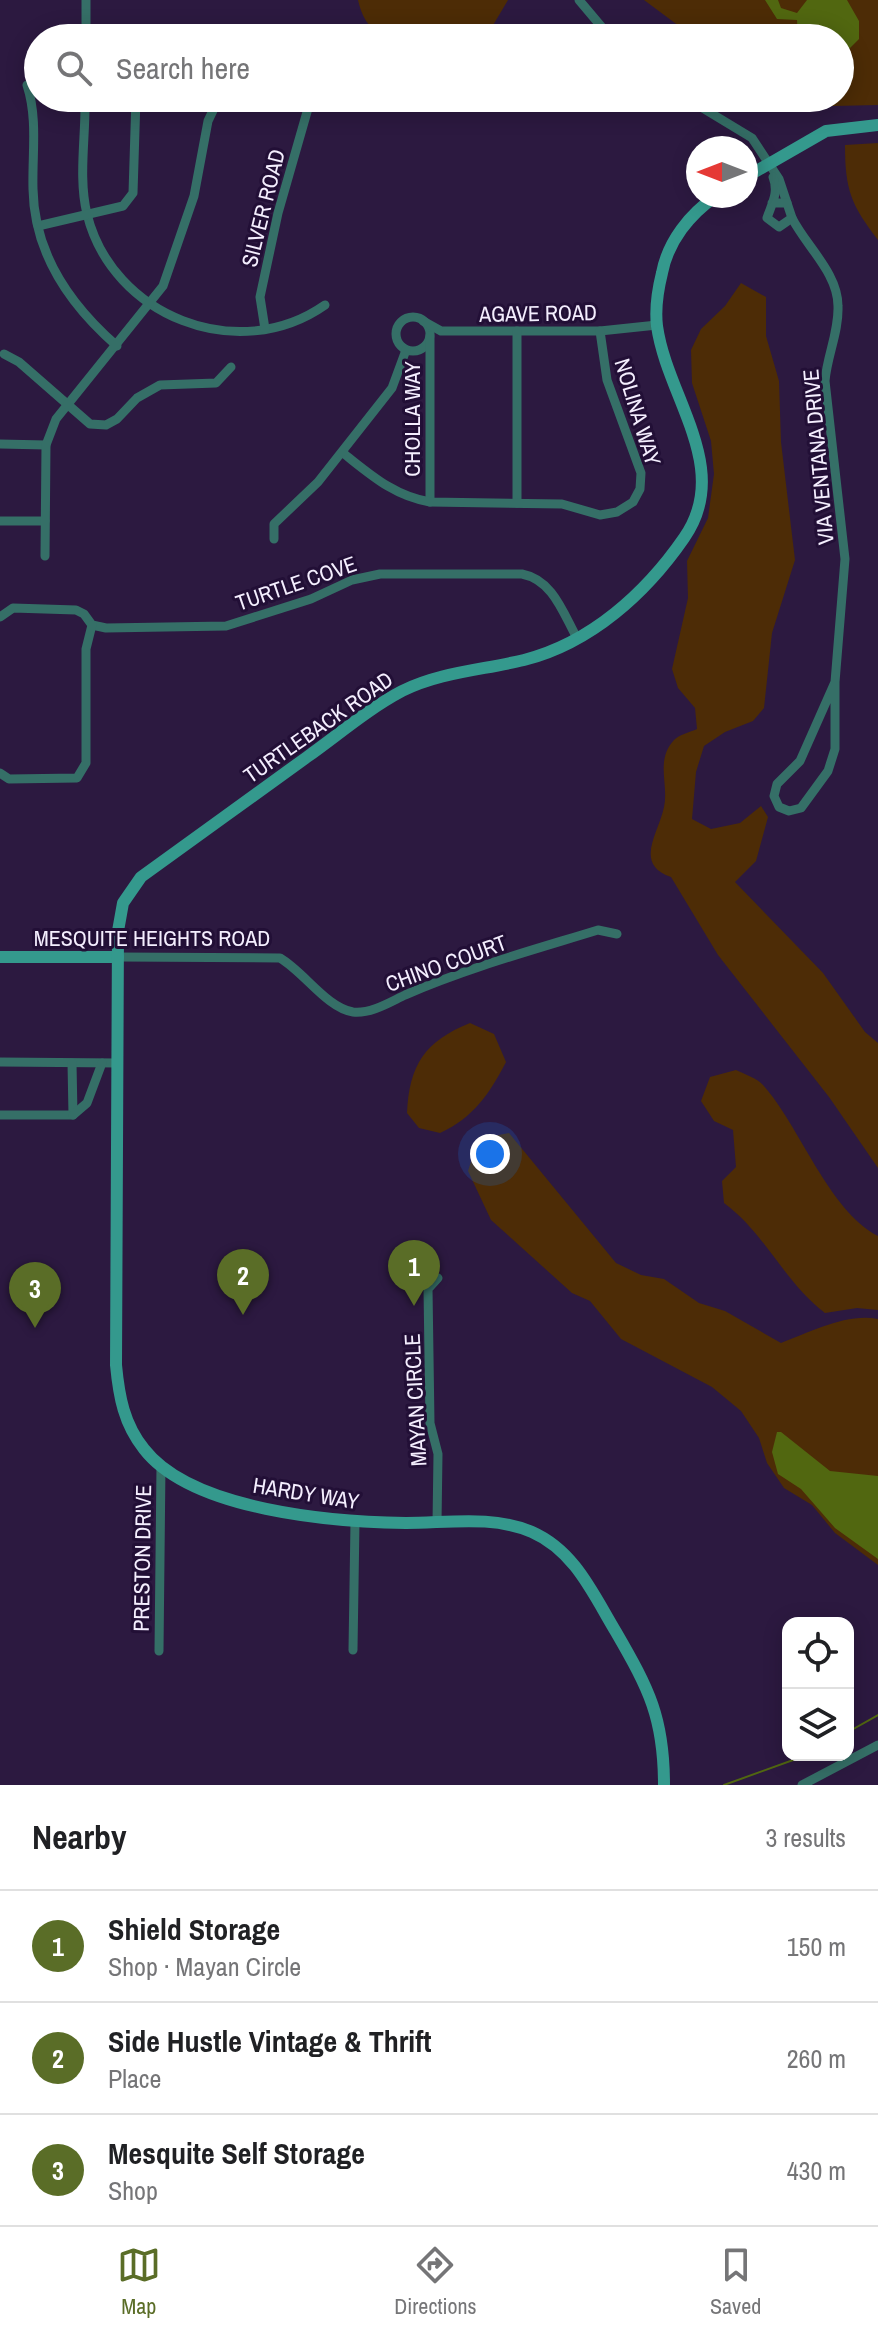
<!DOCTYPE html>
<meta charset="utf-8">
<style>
:root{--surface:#fff;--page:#f2f2f2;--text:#202124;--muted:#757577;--line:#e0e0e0;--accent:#5a6d27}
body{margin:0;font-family:"Archivo Narrow",sans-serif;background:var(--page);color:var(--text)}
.controls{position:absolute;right:24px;bottom:24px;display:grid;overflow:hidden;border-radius:16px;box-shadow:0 4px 20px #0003}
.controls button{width:72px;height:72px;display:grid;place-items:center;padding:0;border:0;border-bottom:2px solid var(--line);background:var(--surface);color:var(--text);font:40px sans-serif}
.compass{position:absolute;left:686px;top:136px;width:72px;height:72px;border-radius:50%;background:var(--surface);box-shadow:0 4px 20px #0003;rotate:270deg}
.you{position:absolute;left:490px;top:1154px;width:28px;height:28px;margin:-20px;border:6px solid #fff;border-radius:50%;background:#1a73e8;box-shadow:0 0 0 12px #1a73e833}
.badge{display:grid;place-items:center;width:52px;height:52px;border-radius:50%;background:var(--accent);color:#fff;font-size:26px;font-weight:700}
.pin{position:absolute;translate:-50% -66px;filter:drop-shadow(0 2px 4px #0008)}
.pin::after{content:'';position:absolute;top:42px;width:28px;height:24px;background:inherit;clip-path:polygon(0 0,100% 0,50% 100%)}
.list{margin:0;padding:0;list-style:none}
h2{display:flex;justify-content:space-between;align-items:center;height:104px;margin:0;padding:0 32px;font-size:34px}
h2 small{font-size:26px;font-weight:400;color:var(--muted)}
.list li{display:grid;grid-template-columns:52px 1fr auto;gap:24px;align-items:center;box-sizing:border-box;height:112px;padding:0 32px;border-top:2px solid var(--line)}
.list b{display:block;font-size:30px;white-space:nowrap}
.list p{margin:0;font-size:26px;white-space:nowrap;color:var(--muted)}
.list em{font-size:26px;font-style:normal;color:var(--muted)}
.icon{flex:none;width:44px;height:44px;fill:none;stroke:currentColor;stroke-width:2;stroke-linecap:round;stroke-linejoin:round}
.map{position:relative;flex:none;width:878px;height:1785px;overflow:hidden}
.search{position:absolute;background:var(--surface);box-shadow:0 4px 20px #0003;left:24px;right:24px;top:24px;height:88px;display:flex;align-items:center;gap:20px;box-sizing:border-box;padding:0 28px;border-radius:44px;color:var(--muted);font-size:30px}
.sheet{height:440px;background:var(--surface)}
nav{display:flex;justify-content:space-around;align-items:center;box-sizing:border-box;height:112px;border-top:2px solid var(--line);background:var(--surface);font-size:22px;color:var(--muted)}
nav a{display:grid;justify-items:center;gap:4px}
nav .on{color:var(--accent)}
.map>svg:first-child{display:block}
.green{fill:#4d2c06}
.water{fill:#516710}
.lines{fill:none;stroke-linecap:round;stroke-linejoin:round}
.stream{stroke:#516710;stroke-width:2}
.minor{stroke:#356f67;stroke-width:9}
.secondary{stroke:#34998d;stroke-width:12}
.labels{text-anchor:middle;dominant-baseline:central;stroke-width:6;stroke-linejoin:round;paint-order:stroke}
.street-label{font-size:22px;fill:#f4eefe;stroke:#220f36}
</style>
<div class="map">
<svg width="878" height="1785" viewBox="0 0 878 1785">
<rect width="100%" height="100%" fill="#2c1940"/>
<g class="green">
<path d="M 358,0 L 508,0 L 489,32 L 492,38 C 467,38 403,44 382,35 C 368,29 361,14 358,0 Z"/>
<polygon points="644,0 878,0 878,105 790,107 779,98 840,98 840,38 695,38"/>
<path d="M 878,143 L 878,240 C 851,205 845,190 845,145 Z"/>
<path d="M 741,283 L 766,297 L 766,336 L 779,381 L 781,442 L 795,560 L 772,633 L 764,708 L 753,721 L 725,732 L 704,746 L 696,772 L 692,819 L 711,829 L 740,823 L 761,806 L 768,817 L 756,861 L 735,882 L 823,973 L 865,1032 L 878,1043 L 878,1168 L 829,1097 L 718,955 L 671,877 C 633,864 659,833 664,807 C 669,784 655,761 674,740 C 679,735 690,732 697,729 L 695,708 L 678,688 L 672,669 L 688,598 L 687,561 L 708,518 L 714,474 L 711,441 L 692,383 L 691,350 L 701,329 L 725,306 Z"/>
<path d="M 470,1023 L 494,1034 L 506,1062 C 490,1093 473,1118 440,1133 L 419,1128 L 407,1113 C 409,1065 425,1041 470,1023 Z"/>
<path d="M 736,1070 C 744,1074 757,1078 763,1085 C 800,1126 828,1210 878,1236 L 878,1310 L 857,1308 L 825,1313 C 784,1282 765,1233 724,1203 L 722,1181 L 736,1167 L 733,1130 L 714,1121 L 701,1101 L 710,1077 Z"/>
<path d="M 509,1133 L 616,1263 L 641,1275 L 664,1279 L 699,1303 L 725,1311 L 781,1343 C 811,1332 846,1313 878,1319 L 878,1565 L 835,1533 L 812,1505 L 784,1488 L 767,1463 L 759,1438 L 741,1411 L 712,1387 L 621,1339 L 590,1301 L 572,1293 L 491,1220 L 468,1171 L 478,1139 Z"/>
</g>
<g class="water">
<polygon points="765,0 778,0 781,8 797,13 807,0 847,0 859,21 859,39 840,58 840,38 798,38 797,20 777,19"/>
<polygon points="777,1432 781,1432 830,1471 878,1476 878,1559 835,1528 801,1489 778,1474 772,1452"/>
</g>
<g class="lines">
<g class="stream">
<polyline points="848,1732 878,1715"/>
<polyline points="724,1785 807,1755"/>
</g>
<g class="minor">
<polyline points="579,0 611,38"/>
<polyline points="86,38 86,0"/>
<path d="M 27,85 C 38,119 32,154 33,189 C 34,253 70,305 117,346"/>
<path d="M 85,98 C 86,136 78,177 87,214 C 112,316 238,366 325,305"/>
<polyline points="686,98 752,138 779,179 787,203"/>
<path d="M 772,203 L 787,203 L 792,218 L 779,227 L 767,218 C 772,203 779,193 773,177"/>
<path d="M 792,218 C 806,246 838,273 838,306 C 839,332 827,356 825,381 L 845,559 L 835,682 L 835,749 L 828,771 L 801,808 L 789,811 L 779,807 L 774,796 L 777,784 L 800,761 L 835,682"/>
<polyline points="38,226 123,206 133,193 136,98"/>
<circle cx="413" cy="334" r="17"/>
<polyline points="423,321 441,331 600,331 657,325"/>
<polyline points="265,329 260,297 278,213 311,98"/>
<polyline points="517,331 517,503"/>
<polyline points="430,336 430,502"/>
<polyline points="4,354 19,362 90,424 106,425 117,419 137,398 160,385 216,383 231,367"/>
<polyline points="0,444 46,445"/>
<path d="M 343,453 C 371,475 394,496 430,502 L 562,504 L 600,515 L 617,512 L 633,502 L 640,489 L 641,473 L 607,380 L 600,331"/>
<polyline points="0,521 45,521"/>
<polyline points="274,539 274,524 318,482 392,388 406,350"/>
<polyline points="45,556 46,445 56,419 163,286 194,196 208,121 219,98"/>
<path d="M 0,617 L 13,608 L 76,610 L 84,614 L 92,625 L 106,628 L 226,626 L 311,599 L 352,580 L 380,574 L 522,574 C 553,580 563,613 577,638"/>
<polyline points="0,773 9,779 77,778 86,763 86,649 92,625"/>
<path d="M 118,957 L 280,958 C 304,972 327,1008 353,1012 C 371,1014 390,1002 405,995 C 467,968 533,950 598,930 L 617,934"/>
<polyline points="0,1062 118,1063"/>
<polyline points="0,1115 73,1115 72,1063"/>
<polyline points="73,1115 87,1103 102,1063"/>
<polyline points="437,1523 438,1454 430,1423 428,1289 438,1278"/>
<polyline points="353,1650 355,1522"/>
<polyline points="159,1651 161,1465"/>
<polyline points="802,1785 878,1745"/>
</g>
<g class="secondary">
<polyline points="746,177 826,131 878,125"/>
<polyline points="0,957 118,957"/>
<path d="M 664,1785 C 664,1718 649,1689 616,1632 C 593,1594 575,1551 532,1532 C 493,1515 447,1523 406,1523 C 334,1522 192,1511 144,1449 C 124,1424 119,1397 116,1365 L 118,931 L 123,903 L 141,877 C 196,837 252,797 307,757 C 338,735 368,709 402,691 C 440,672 483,670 524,660 C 591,643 646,593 684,538 C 733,468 667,398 657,326 C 655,309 658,289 662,273 C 668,241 690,214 716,196"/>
</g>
</g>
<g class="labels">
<g class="street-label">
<text transform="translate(263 208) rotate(-76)">SILVER ROAD</text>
<text transform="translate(538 313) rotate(-1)">AGAVE ROAD</text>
<text transform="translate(638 412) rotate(73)">NOLINA WAY</text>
<text transform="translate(412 419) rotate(-90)">CHOLLA WAY</text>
<text transform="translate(818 457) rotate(-95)">VIA VENTANA DRIVE</text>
<text transform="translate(296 583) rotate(-19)">TURTLE COVE</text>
<text transform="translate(318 727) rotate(-35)">TURTLEBACK ROAD</text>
<text x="152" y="938">MESQUITE HEIGHTS ROAD</text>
<text transform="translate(446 963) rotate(-20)">CHINO COURT</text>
<text transform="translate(415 1400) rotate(-93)">MAYAN CIRCLE</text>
<text transform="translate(306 1493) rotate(9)">HARDY WAY</text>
<text transform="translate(142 1558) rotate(-89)">PRESTON DRIVE</text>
</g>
</g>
</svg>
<div class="controls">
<button><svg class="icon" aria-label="locate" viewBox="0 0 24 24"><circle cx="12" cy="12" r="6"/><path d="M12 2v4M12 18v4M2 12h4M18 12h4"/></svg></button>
<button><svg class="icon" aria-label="layers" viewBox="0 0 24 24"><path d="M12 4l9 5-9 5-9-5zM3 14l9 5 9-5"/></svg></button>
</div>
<svg class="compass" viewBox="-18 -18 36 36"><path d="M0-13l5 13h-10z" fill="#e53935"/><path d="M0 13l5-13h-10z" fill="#757577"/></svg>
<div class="you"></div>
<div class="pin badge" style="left:414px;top:1306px">1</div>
<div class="pin badge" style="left:243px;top:1315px">2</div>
<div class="pin badge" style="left:35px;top:1328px">3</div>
<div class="search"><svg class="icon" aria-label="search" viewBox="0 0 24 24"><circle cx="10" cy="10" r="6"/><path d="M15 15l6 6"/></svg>Search here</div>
</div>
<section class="sheet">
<h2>Nearby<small>3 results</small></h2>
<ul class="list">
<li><span class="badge">1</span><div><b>Shield Storage</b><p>Shop · Mayan Circle</p></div><em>150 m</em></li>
<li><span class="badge">2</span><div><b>Side Hustle Vintage &amp; Thrift</b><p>Place</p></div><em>260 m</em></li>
<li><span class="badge">3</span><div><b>Mesquite Self Storage</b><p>Shop</p></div><em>430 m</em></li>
</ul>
</section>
<nav>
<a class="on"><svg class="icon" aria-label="map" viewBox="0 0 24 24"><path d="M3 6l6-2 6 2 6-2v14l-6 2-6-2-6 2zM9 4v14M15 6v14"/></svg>Map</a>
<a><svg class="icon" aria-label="directions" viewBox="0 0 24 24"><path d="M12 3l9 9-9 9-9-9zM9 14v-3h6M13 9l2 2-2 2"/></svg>Directions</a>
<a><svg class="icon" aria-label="saved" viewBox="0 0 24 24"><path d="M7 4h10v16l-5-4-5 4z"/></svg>Saved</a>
</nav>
